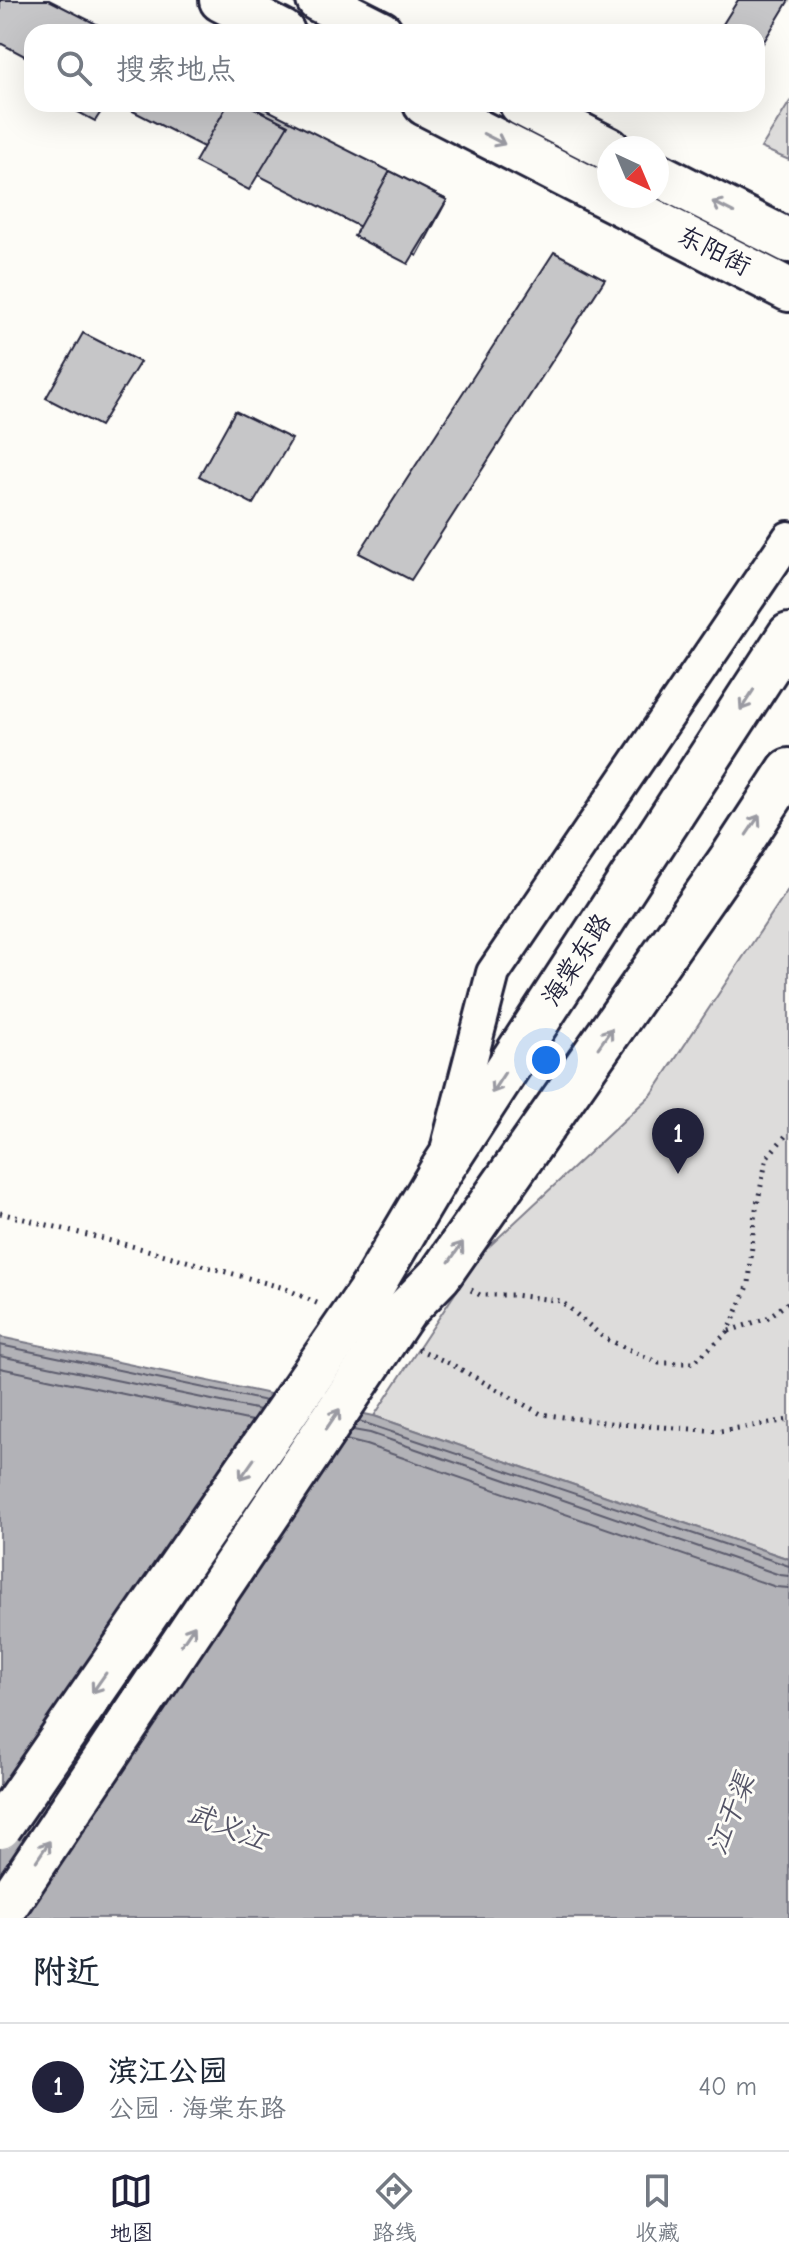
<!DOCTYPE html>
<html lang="zh">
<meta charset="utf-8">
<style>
:root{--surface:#fff;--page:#f6f6f7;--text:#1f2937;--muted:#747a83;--line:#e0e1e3;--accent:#22223b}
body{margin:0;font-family:"Comic Neue","LXGW WenKai TC",sans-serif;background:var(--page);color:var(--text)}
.compass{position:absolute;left:597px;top:136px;width:72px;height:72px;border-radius:50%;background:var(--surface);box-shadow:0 8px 32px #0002;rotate:136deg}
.you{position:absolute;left:546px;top:1060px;width:28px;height:28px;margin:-20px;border:6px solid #fff;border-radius:50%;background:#1a73e8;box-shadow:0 0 0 12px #1a73e833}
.badge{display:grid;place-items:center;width:52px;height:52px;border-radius:50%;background:var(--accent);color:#fff;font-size:26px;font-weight:700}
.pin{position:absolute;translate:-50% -66px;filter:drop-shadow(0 2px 4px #0008)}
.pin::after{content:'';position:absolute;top:42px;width:28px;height:24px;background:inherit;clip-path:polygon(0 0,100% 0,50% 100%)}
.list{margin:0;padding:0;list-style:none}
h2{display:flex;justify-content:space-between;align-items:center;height:104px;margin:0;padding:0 32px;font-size:34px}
h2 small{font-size:26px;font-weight:400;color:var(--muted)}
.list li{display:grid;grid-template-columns:52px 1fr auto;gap:24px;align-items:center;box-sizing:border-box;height:128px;padding:0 32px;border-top:2px solid var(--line)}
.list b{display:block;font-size:30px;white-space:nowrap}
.list p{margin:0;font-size:26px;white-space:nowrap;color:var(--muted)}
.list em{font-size:26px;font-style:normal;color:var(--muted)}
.icon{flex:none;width:44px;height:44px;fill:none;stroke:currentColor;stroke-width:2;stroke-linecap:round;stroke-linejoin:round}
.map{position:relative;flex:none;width:789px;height:1918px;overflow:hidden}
.search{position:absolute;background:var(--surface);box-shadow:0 8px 32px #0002;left:24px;right:24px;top:24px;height:88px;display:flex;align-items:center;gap:20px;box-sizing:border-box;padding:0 28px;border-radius:24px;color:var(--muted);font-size:30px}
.sheet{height:232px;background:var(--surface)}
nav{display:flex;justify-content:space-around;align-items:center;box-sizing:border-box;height:112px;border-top:2px solid var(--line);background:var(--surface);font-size:22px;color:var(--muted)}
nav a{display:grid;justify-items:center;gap:4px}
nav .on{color:var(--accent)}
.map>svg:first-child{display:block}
.green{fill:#dddcdb;stroke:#807f8b;stroke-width:2}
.water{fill:#b2b2b7;stroke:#787885;stroke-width:2}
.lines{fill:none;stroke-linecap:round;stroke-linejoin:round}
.shore{stroke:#5c5c6d;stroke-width:2}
.building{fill:#c6c6c8;stroke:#22223b;stroke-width:2}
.minor-casing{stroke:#22223b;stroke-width:38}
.major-casing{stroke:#22223b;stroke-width:48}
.path{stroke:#22223b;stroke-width:5;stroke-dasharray:2 6;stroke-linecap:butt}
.minor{stroke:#fdfcf7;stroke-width:32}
.major{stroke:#fdfcf7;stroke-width:42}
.major-bridge-casing{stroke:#22223b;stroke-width:48;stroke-linecap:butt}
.major-bridge{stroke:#fdfcf7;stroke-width:42}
.oneway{stroke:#9a9aa2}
.labels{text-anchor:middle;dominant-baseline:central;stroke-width:6;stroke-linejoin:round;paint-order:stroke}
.street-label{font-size:26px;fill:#22223b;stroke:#fdfcf7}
.water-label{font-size:28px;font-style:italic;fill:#545466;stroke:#fdfcf7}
</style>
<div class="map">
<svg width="789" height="1918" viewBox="0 0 789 1918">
<rect width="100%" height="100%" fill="#fdfcf7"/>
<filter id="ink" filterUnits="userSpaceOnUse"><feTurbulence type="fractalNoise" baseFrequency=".0125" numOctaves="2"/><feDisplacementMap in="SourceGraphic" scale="16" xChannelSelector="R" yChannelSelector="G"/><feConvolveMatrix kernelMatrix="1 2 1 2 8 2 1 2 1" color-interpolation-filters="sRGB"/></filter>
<g filter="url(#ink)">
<g class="green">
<polygon points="789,103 789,160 761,148"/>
<polygon points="789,888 789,1559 374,1416 481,1254 652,1094"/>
</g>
<polygon class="water" points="0,1337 374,1416 789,1559 789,1918 0,1918"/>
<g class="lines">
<g class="shore">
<polyline points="0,1345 266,1401"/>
<polyline points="0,1356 260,1410"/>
<polyline points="0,1368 252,1421"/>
<polyline points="359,1421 789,1566"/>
<polyline points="353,1430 370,1433 780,1575 789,1576"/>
<polyline points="346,1440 366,1445 776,1587 789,1588"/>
</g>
</g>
<g class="building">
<polygon points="0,0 49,0 112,32 32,32 32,60 0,43"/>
<polygon points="738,0 789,0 757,53 757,32 718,32"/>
<polygon points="63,104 106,104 95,121"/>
<polygon points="119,104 256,104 447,200 417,256"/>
<polygon points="228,104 246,104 288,125 249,190 195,162"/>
<polygon points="390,171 447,200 408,264 354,236"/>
<polygon points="554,252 605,279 411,580 359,553"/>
<polygon points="83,333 140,362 100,426 46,398"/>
<polygon points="235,411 292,439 253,504 199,476"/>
</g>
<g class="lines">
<defs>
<polyline id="minor" points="448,1146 493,973 789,538"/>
<g id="major">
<polyline points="221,0 283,32"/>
<polyline points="318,0 381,32"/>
<polyline points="425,104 789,290"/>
<polyline points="521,104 609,149"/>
<polyline points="657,174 789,241"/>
<polyline points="371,1289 442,1169 789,635"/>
<polyline points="405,1311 440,1275 734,854 789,770"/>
</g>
</defs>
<use href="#minor" class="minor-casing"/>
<use href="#major" class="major-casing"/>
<g class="path">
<polyline points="0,1213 147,1250 284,1288 321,1305"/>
<polyline points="471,1290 480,1295 513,1295 561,1301 604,1338 659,1363 693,1363 728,1332 749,1284 754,1219 767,1157 789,1132"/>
<polyline points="729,1331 767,1318 789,1302"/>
<polyline points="418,1349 451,1364 541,1414 618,1424 720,1431 789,1420"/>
</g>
<use href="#minor" class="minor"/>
<use href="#major" class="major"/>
<defs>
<g id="major-bridge">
<polyline points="0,1827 371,1289"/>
<polyline points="0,1915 405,1311"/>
</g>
</defs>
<use href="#major-bridge" class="major-bridge-casing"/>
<use href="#major-bridge" class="major-bridge"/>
</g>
<defs><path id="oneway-shaft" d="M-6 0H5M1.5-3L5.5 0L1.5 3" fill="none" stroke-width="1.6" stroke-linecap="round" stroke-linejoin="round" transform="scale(2)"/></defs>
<g class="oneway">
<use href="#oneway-shaft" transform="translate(494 139) rotate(27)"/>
<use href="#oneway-shaft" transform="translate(723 207) rotate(-153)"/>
<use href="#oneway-shaft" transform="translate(747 700) rotate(123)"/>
<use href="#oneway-shaft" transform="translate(753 825) rotate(-56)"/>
<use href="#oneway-shaft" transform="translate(605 1038) rotate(-55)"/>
<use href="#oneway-shaft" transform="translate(498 1083) rotate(123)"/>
<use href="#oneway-shaft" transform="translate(456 1252) rotate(-55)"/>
<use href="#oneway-shaft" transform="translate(333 1419) rotate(-56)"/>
<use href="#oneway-shaft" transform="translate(247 1469) rotate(125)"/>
<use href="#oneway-shaft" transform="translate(188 1635) rotate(-56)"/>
<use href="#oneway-shaft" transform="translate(99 1683) rotate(125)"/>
<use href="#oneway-shaft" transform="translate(43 1851) rotate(-56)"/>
</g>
</g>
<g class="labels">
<g class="street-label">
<text transform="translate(714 251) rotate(27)">东阳街</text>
<text transform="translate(577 960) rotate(-57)">海棠东路</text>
</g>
<g class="water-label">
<text transform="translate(731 1814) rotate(-68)">江干渠</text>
<text transform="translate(227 1827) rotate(22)">武义江</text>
</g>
</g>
</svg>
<svg class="compass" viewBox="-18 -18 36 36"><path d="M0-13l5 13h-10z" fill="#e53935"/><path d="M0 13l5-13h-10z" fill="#747a83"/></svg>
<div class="you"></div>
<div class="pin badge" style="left:678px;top:1174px">1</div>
<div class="search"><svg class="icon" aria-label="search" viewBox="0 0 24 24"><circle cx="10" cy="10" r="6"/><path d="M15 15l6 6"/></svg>搜索地点</div>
</div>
<section class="sheet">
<h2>附近<small></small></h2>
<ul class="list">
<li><span class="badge">1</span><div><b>滨江公园</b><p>公园 · 海棠东路</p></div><em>40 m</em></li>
</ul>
</section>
<nav>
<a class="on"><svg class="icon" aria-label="map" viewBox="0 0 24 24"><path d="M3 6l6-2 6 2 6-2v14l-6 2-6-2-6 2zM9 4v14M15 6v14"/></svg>地图</a>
<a><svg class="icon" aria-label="directions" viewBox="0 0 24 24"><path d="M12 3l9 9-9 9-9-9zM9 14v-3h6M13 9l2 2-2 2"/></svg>路线</a>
<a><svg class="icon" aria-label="saved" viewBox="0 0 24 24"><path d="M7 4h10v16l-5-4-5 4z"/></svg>收藏</a>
</nav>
